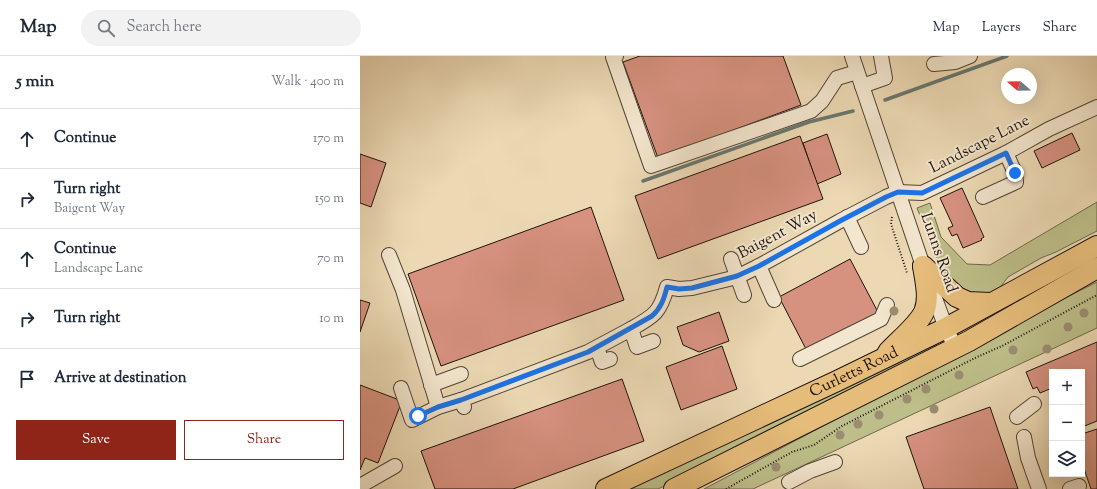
<!DOCTYPE html>
<meta charset="utf-8">
<style>
:root{--surface:#fff;--page:#f2f2f3;--text:#1f2937;--muted:#747a83;--line:#e0e1e3;--accent:#8f2418}
body{margin:0;font-family:"Sorts Mill Goudy",serif;background:var(--page);color:var(--text)}
.controls{position:absolute;right:12px;bottom:12px;display:grid;overflow:hidden;border-radius:0px;box-shadow:0 4px 16px #0002}
.controls button{width:36px;height:36px;display:grid;place-items:center;padding:0;border:0;border-bottom:1px solid var(--line);background:var(--surface);color:var(--text);font:20px sans-serif}
.compass{position:absolute;left:641px;top:12px;width:36px;height:36px;border-radius:50%;background:var(--surface);box-shadow:0 4px 16px #0002;rotate:290deg}
.stop{position:absolute;width:12px;height:12px;margin:-9px;border:3px solid #1a73e8;border-radius:50%;background:#fff}
.stop.end{background:#1a73e8;border-color:#fff;box-shadow:0 1px 4px #0008}
.list{margin:0;padding:0;list-style:none}
h2{display:flex;justify-content:space-between;align-items:center;height:52px;margin:0;padding:0 16px;font-size:17px}
h2 small{font-size:13px;font-weight:400;color:var(--muted)}
.list li{display:grid;grid-template-columns:26px 1fr auto;gap:12px;align-items:center;box-sizing:border-box;height:60px;padding:0 16px;border-top:1px solid var(--line)}
.list b{display:block;font-size:15px;white-space:nowrap}
.list p{margin:0;font-size:13px;white-space:nowrap;color:var(--muted)}
.list em{font-size:13px;font-style:normal;color:var(--muted)}
.actions{display:flex;gap:8px;padding:12px 16px}
.actions a{flex:1;padding:9px 0;border:1px solid var(--accent);border-radius:0px;text-align:center;font-size:14px;color:var(--accent)}
.actions .main{background:var(--accent);color:#fff}
.icon{flex:none;width:22px;height:22px;fill:none;stroke:currentColor;stroke-width:2;stroke-linecap:round;stroke-linejoin:round}
.map{position:relative;flex:none;width:737px;height:433px;overflow:hidden}
header{display:flex;align-items:center;gap:24px;box-sizing:border-box;height:56px;padding:0 20px;background:var(--surface);border-bottom:1px solid var(--line)}
header strong{font-size:19px}
nav{display:flex;gap:22px;margin-inline-start:auto;font-size:14px}
.search{width:280px;height:36px;background:var(--page);display:flex;align-items:center;gap:10px;box-sizing:border-box;padding:0 14px;border-radius:22px;color:var(--muted);font-size:15px}
main{display:flex}
aside{flex:1;background:var(--surface)}
.map>svg:first-child{display:block}
.green{fill:#bdbe89;stroke:#6e684a}
.lines{fill:none;stroke-linecap:round;stroke-linejoin:round}
.stream{stroke:#68776e;stroke-width:3.5}
.building{fill:#d6917f;stroke:#1f130c}
.minor-casing{stroke:#524436;stroke-width:16}
.highway-casing{stroke:#1f130c;stroke-width:22}
.path{stroke:#1f130c;stroke-width:2;stroke-dasharray:1 2;stroke-linecap:butt}
.minor{stroke:#f3e6ce;stroke-width:14}
.highway{stroke:#e6bc7a;stroke-width:20}
.tree{fill:#9a8d70}
.route{stroke:#1a73e8;stroke-width:5}
.labels{text-anchor:middle;dominant-baseline:central;stroke-width:4;stroke-linejoin:round;paint-order:stroke}
.street-label{font-size:16px;fill:#1f130c;stroke:#f3e6ce}
</style>
<header>
<strong>Map</strong>
<div class="search"><svg class="icon" aria-label="search" viewBox="0 0 24 24"><circle cx="10" cy="10" r="6"/><path d="M15 15l6 6"/></svg>Search here</div>
<nav><a>Map</a><a>Layers</a><a>Share</a></nav>
</header>
<main>
<aside>
<h2>5 min<small>Walk · 400 m</small></h2>
<ul class="list">
<li><svg class="icon" aria-label="ahead" viewBox="0 0 24 24"><path d="M12 20V5M6 11l6-6 6 6"/></svg><div><b>Continue</b></div><em>170 m</em></li>
<li><svg class="icon" aria-label="right" viewBox="0 0 24 24"><path d="M7 20v-9h11M14 6l5 5-5 5"/></svg><div><b>Turn right</b><p>Baigent Way</p></div><em>150 m</em></li>
<li><svg class="icon" aria-label="ahead" viewBox="0 0 24 24"><path d="M12 20V5M6 11l6-6 6 6"/></svg><div><b>Continue</b><p>Landscape Lane</p></div><em>70 m</em></li>
<li><svg class="icon" aria-label="right" viewBox="0 0 24 24"><path d="M7 20v-9h11M14 6l5 5-5 5"/></svg><div><b>Turn right</b></div><em>10 m</em></li>
<li><svg class="icon" aria-label="arrive" viewBox="0 0 24 24"><path d="M6 21V4h12l-3 4 3 4H6"/></svg><div><b>Arrive at destination</b></div></li>
</ul>
<div class="actions"><a class="main">Save</a><a>Share</a></div>
</aside>
<div class="map">
<svg width="737" height="433" viewBox="0 0 737 433">
<rect width="100%" height="100%" fill="#ecd9b4"/>
<filter id="stains"><feTurbulence type="fractalNoise" baseFrequency=".005" numOctaves="4"/><feColorMatrix values="0 0 0 0 .2 0 0 0 0 .09 0 0 0 0 .02 0 0 0 .5 -.17"/></filter>
<radialGradient id="worn" r=".72"><stop offset=".6" stop-color="#630" stop-opacity="0"/><stop offset="1" stop-color="#630" stop-opacity=".3"/></radialGradient>
<g class="green">
<polygon points="737,146 737,175 696,196 681,202 648,221 638,234 616,242 585,222 557,152 570,147 581,181 607,208 630,209"/>
<polygon points="737,226 737,272 393,433 344,433 699,245"/>
<polygon points="575,287 577,289 546,309 298,433 262,433"/>
</g>
<g class="lines">
<g class="stream">
<polyline points="525,44 647,0"/>
<polyline points="283,125 449,66 493,55"/>
</g>
</g>
<g class="building">
<polygon points="280,0 423,0 441,49 298,102 263,6"/>
<polygon points="712,77 720,94 682,112 674,95"/>
<polygon points="467,78 481,118 457,128 443,87"/>
<polygon points="440,80 463,143 298,203 275,140"/>
<polygon points="0,98 26,107 11,151 0,147"/>
<polygon points="602,132 624,181 621,183 622,184 603,192 597,178 592,180 588,172 593,170 580,142"/>
<polygon points="231,151 264,244 81,310 48,218"/>
<polygon points="490,203 519,258 447,295 419,241"/>
<polygon points="0,244 10,247 0,276"/>
<polygon points="359,256 369,285 339,296 323,289 317,271"/>
<polygon points="737,286 737,365 722,371 722,316 692,316 692,332 680,337 677,331 673,333 666,316"/>
<polygon points="362,290 377,333 321,354 306,311"/>
<polygon points="262,323 284,385 153,433 75,433 61,395"/>
<polygon points="0,329 42,345 18,407 5,402 0,414"/>
<polygon points="630,351 658,433 564,433 546,381"/>
<polygon points="737,373 737,433 731,433 722,407 722,378"/>
</g>
<g class="lines">
<defs>
<g id="minor">
<polyline points="256,0 253,1 291,110 451,55 462,45 477,22 497,16"/>
<polyline points="492,0 563,210 586,272 595,291"/>
<polyline points="574,8 595,6 610,0"/>
<polyline points="502,30 525,22 521,0"/>
<polyline points="623,141 656,126 655,117 646,97"/>
<polyline points="487,161 501,191"/>
<polyline points="29,199 43,234 78,351"/>
<polyline points="371,203 384,239"/>
<polyline points="399,210 414,244"/>
<path d="M 293,285 L 277,291 L 271,273 C 294,260 300,257 307,231 L 319,233 L 332,232 L 377,221 L 399,210 L 480,165 L 526,141 L 538,136 L 562,137 L 646,97 L 689,73 L 737,51"/>
<polyline points="237,292 242,306 250,303"/>
<polyline points="440,303 521,263 527,249"/>
<polyline points="71,329 101,318"/>
<polyline points="41,332 52,364 78,351 101,344"/>
<polyline points="104,351 101,344 228,296 271,273"/>
<polyline points="657,361 674,348"/>
<polyline points="664,381 668,402 679,433"/>
<polyline points="429,426 450,415 475,406"/>
<polyline points="0,430 35,410"/>
<polyline points="710,433 719,430"/>
</g>
<g id="highway">
<polyline points="563,210 597,241 608,246 630,247"/>
<path d="M 528,296 C 538,285 558,269 564,256 C 570,242 565,224 563,210"/>
<path id="s1" d="M 246,433 L 477,325 L 586,272 L 737,190"/>
<polyline points="314,433 609,285 737,212"/>
</g>
</defs>
<use href="#minor" class="minor-casing"/>
<use href="#highway" class="highway-casing"/>
<g class="path">
<polyline points="532,161 531,168 547,217"/>
<polyline points="366,433 432,396 454,389 482,370 617,301 642,290 737,239"/>
</g>
<use href="#minor" class="minor"/>
<use href="#highway" class="highway"/>
</g>
<g class="tree">
<circle cx="534" cy="255" r="4.5"/>
<circle cx="724" cy="257" r="4.5"/>
<circle cx="708" cy="271" r="4.5"/>
<circle cx="687" cy="293" r="4.5"/>
<circle cx="653" cy="294" r="4.5"/>
<circle cx="599" cy="319" r="4.5"/>
<circle cx="566" cy="333" r="4.5"/>
<circle cx="547" cy="343" r="4.5"/>
<circle cx="574" cy="353" r="4.5"/>
<circle cx="519" cy="359" r="4.5"/>
<circle cx="498" cy="368" r="4.5"/>
<circle cx="480" cy="379" r="4.5"/>
<circle cx="416" cy="411" r="4.5"/>
</g>
<g class="lines">
<path class="route" d="M 58,360 L 78,351 L 101,344 L 228,296 L 292,260 C 301,252 304,243 307,231 L 319,233 L 332,232 L 377,220 L 399,210 L 480,165 L 526,141 L 538,136 L 562,137 L 646,97 L 655,117"/>
</g>
<g class="labels">
<g class="street-label">
<text transform="translate(620 89) rotate(-27)">Landscape Lane</text>
<text transform="translate(418 179) rotate(-28)">Baigent Way</text>
<text transform="translate(578 197) rotate(71)">Lunns Road</text>
<text stroke="none"><textPath href="#s1" startOffset="274">Curletts Road</textPath></text>
</g>
</g>
<rect width="100%" height="100%" filter="url(#stains)"/>
<rect width="100%" height="100%" fill="url(#worn)"/>
</svg>
<div class="controls">
<button>+</button>
<button>−</button>
<button><svg class="icon" aria-label="layers" viewBox="0 0 24 24"><path d="M12 4l9 5-9 5-9-5zM3 14l9 5 9-5"/></svg></button>
</div>
<svg class="compass" viewBox="-18 -18 36 36"><path d="M0-13l5 13h-10z" fill="#e53935"/><path d="M0 13l5-13h-10z" fill="#747a83"/></svg>
<div class="stop" style="left:58px;top:360px"></div>
<div class="stop end" style="left:655px;top:117px"></div>
</div>
</main>
